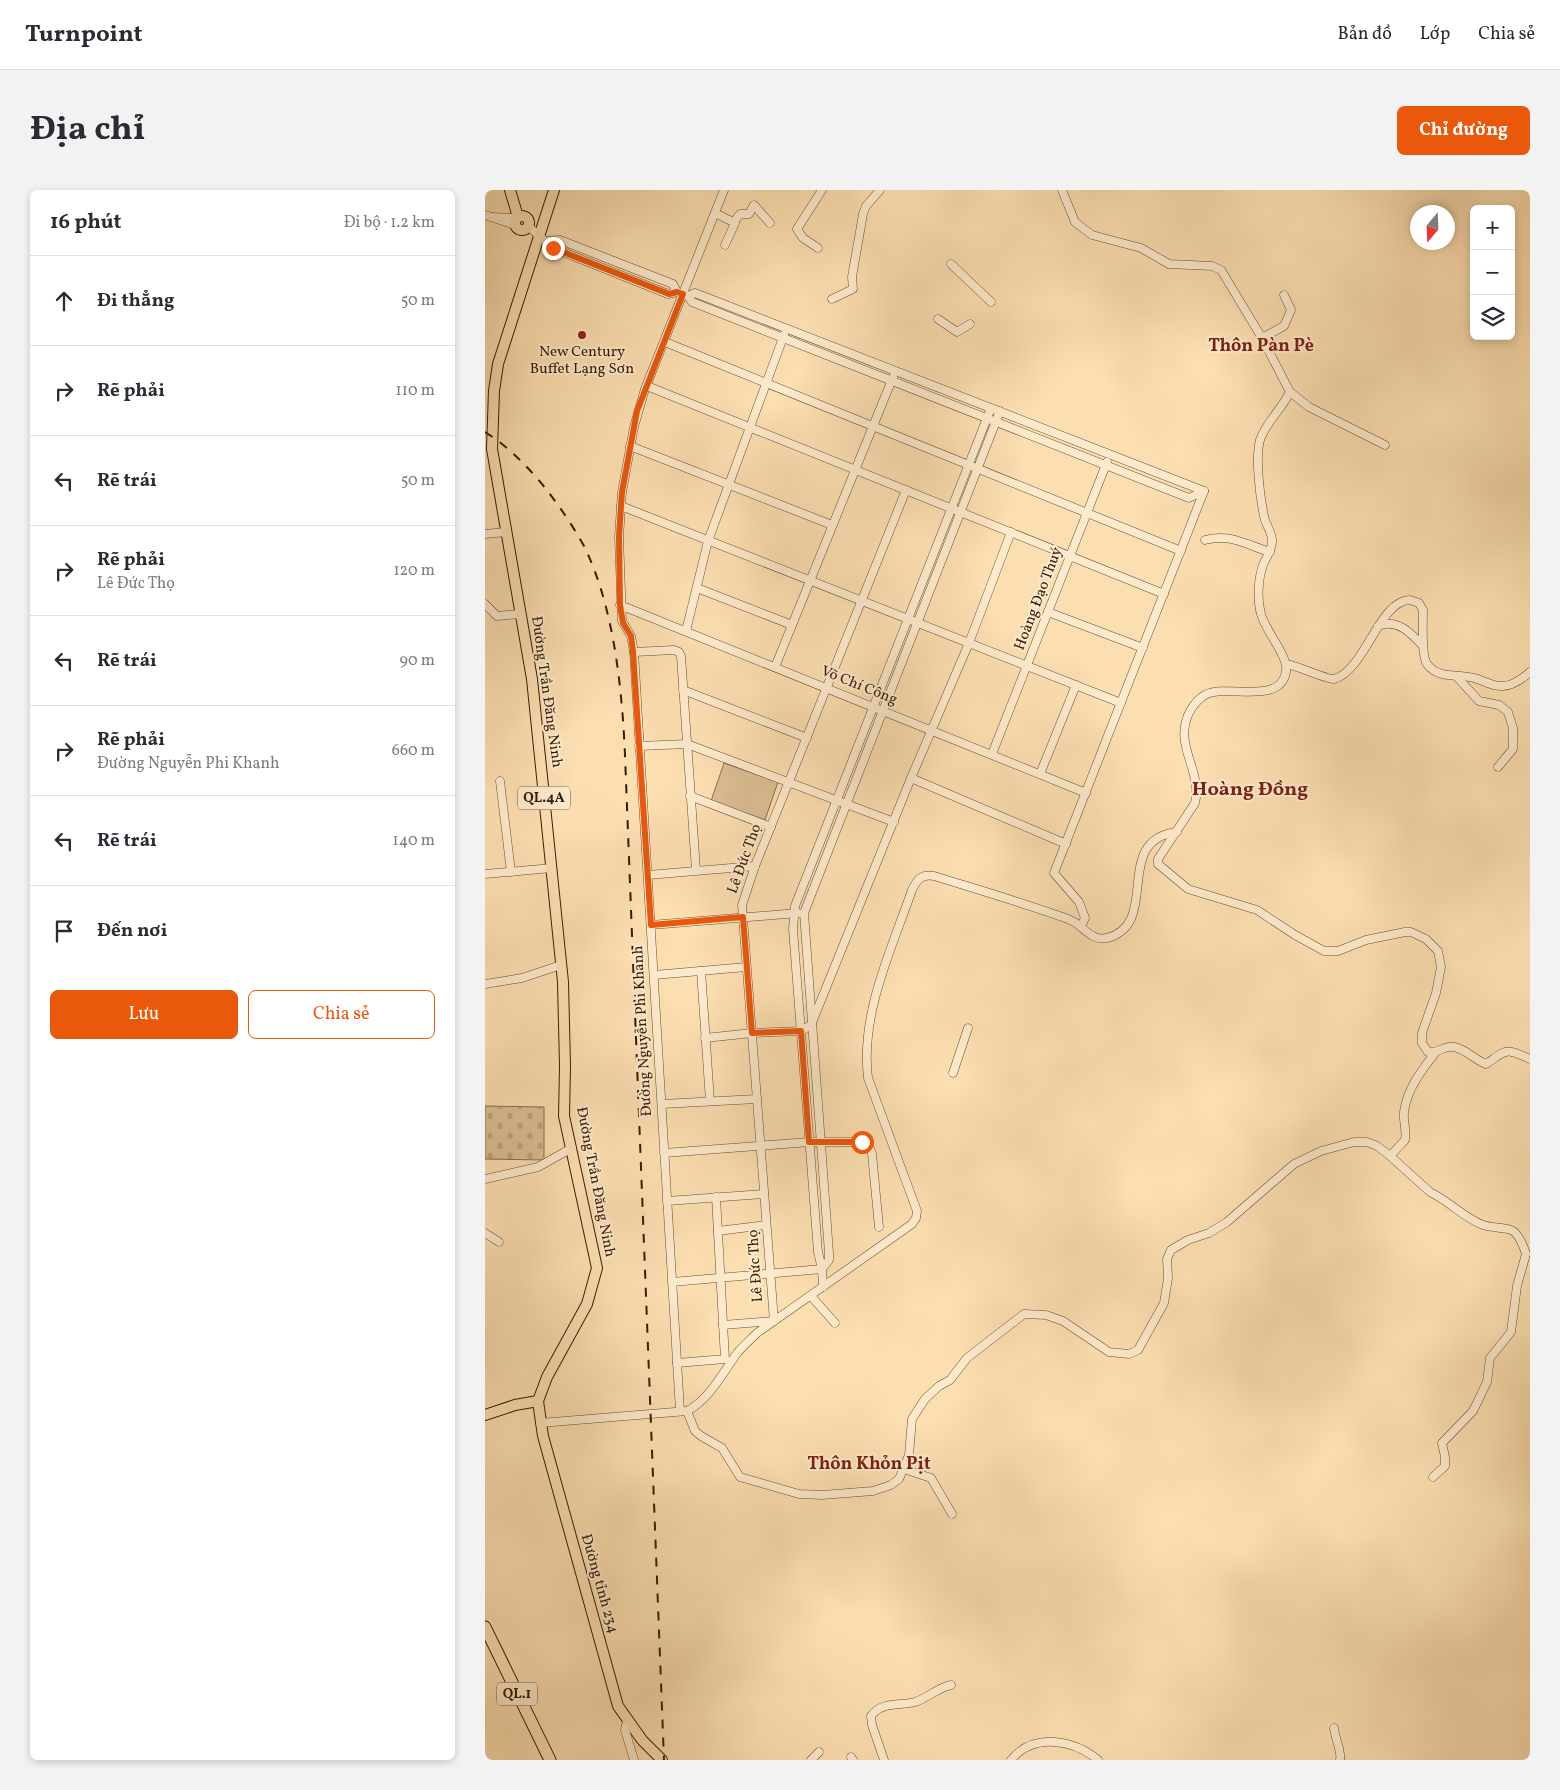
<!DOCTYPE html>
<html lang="vi">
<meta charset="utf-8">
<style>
:root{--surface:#fff;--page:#f2f2f3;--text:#2b2b33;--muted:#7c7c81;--line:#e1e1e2;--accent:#ea580c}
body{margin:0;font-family:Vollkorn,serif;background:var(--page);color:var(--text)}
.controls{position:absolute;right:15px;top:15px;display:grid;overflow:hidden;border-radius:8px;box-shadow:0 2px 8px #0003}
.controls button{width:45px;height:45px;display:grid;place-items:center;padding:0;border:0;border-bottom:1px solid var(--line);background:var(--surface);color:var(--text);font:25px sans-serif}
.compass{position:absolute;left:925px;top:15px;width:45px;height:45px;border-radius:50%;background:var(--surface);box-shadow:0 2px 8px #0003;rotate:199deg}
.stop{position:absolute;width:15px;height:15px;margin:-11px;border:4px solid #ea580c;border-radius:50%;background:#fff}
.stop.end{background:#ea580c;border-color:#fff;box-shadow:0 1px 5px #0008}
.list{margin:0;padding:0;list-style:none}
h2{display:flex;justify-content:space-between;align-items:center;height:65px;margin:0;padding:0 20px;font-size:21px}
h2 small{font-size:16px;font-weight:400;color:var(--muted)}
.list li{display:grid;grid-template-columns:32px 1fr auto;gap:15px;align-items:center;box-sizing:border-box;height:90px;padding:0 20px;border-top:1px solid var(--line)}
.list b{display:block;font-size:19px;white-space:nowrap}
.list p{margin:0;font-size:16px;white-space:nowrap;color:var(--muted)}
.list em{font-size:16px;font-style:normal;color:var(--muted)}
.actions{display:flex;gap:10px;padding:15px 20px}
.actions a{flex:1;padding:11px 0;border:1px solid var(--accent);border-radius:8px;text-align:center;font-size:18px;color:var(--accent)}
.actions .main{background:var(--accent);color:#fff}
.icon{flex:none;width:28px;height:28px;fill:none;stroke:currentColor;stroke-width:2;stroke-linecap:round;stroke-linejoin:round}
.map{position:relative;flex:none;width:1045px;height:1570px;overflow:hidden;border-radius:8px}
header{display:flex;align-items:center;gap:30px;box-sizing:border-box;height:70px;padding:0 25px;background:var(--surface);border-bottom:1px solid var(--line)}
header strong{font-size:24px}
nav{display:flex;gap:28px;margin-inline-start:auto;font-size:18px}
.intro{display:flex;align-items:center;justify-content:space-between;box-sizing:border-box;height:120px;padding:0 30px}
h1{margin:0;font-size:35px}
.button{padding:12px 22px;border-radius:8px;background:var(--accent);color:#fff;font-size:18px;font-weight:700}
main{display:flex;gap:30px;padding:0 30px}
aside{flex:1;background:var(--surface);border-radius:8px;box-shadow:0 2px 8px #0003}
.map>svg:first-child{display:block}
.grass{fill:#dbbe94;stroke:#8a6c4d}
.cemetery{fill:url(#cemetery-stones);stroke:#8a6c4d}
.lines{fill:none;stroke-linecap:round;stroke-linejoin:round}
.minor-casing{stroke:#694c31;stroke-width:9}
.major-casing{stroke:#381b06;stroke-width:12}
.highway-casing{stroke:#381b06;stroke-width:13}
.minor{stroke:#fdeacc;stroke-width:8}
.major{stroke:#fcdfb1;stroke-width:10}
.highway{stroke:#fcdfb1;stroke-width:11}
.rail{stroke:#381b06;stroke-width:2;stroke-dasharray:9 9;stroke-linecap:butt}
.route{stroke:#ea580c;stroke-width:6}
.poi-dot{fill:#8f2418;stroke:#fdeacc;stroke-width:2}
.labels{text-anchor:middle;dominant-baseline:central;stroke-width:4;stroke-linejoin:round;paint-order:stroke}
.shield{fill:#fdeacc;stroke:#735941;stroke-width:1}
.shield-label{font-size:14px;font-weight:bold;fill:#381b06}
.poi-label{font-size:15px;fill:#381b06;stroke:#fdeacc}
.street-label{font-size:15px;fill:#381b06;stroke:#fdeacc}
.quarter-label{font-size:18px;font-weight:bold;fill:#7a1f14;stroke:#fdeacc}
.district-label{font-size:20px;font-weight:bold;fill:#7a1f14;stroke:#fdeacc}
</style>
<header>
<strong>Turnpoint</strong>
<nav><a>Bản đồ</a><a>Lớp</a><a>Chia sẻ</a></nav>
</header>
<div class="intro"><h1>Địa chỉ</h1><a class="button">Chỉ đường</a></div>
<main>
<aside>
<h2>16 phút<small>Đi bộ · 1.2 km</small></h2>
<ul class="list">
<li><svg class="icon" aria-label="ahead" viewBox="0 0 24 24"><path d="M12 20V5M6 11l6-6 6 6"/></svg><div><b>Đi thẳng</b></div><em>50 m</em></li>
<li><svg class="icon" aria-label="right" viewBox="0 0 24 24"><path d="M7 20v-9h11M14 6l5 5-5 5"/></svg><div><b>Rẽ phải</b></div><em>110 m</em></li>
<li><svg class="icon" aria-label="left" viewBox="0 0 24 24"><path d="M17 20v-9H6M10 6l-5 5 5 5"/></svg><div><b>Rẽ trái</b></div><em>50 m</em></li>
<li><svg class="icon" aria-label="right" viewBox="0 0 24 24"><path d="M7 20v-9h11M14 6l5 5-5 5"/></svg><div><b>Rẽ phải</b><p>Lê Đức Thọ</p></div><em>120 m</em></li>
<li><svg class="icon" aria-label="left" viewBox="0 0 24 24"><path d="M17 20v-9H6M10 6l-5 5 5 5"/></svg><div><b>Rẽ trái</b></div><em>90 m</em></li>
<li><svg class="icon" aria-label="right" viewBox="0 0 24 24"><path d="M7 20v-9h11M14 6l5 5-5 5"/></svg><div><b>Rẽ phải</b><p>Đường Nguyễn Phi Khanh</p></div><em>660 m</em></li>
<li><svg class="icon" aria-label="left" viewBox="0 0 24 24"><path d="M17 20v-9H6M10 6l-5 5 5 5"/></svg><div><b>Rẽ trái</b></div><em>140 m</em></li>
<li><svg class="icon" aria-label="arrive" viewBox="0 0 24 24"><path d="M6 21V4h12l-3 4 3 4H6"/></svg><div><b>Đến nơi</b></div></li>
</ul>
<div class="actions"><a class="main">Lưu</a><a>Chia sẻ</a></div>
</aside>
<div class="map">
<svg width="1045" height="1570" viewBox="0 0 1045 1570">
<defs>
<pattern id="cemetery-stones" width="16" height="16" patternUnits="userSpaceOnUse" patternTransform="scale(1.25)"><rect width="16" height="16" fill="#dbbe94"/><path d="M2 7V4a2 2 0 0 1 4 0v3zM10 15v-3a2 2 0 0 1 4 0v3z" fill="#bda37e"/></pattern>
</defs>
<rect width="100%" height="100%" fill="#fcdfb1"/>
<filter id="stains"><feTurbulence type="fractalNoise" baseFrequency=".004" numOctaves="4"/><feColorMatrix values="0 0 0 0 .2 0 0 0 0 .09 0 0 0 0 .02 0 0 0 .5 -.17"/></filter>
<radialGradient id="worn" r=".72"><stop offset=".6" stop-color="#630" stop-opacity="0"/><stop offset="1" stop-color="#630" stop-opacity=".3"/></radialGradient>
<polygon class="grass" points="239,573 293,592 280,630 226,611"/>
<polygon class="cemetery" points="0,916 59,917 59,970 0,969"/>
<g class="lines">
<defs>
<g id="minor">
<polyline points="577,0 590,32 607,45 656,58 684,74 727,76 736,80 777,148 805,202 824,217 900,255"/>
<polyline points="230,23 250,33 240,55"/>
<polyline points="0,25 30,35"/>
<polyline points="6,27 32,28"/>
<polyline points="249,32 255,24 264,24 269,15 285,33"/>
<polyline points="43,36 68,58 183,104 192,102 203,106 207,112 704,308 719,301"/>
<polyline points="62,51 75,50 139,75 188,94 192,102"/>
<polyline points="333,58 318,48 312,39 337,0"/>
<polyline points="466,74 506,112"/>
<polyline points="203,106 210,103 719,301"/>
<polyline points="347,109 368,99 367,87 378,24 381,16 395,0"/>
<polyline points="453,129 472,142 485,134"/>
<polyline points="777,148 799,136 806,120 799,105"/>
<polyline points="180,152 696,361"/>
<polyline points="162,196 679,404"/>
<path d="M 805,202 C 797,219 781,232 775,250 C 770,268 775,307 779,326 C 780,334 787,342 787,350 C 788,359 781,367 778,375 C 773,389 772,410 776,424 C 780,441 804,466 801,482 C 795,516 741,493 720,505 C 713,509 709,514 705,521 C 687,555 718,580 710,613 L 673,669 L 673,674 L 703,699 L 772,720 L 810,745 L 839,761 L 853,761 L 881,750 L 920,742 L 926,742 L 941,749 L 953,761 L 956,777 L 951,803 L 937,843 L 937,853 L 943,862 C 953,864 959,855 969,857 C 981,859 990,870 1001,874 C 1022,860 1019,857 1045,869"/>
<polyline points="145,256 347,335"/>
<polyline points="136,316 636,513"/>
<polyline points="0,344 21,342"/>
<path d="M 720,350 C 745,343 762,355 785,362"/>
<polyline points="212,398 307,435"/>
<polyline points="0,414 12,426 35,424"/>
<polyline points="135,415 601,603"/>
<polyline points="563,422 658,458"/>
<path d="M 893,436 C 912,428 926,443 938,456"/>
<polyline points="201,441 223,351 299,145"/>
<polyline points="149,462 189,460 194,462 196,466 211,680"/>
<path d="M 801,474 C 810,475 844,490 849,489 C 880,481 894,410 925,410 L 934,413 L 938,420 C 938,431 936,465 942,474 C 954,490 973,483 989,488 C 998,490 1007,497 1018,496 C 1028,496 1038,488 1045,482"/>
<polyline points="290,477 408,187"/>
<polyline points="972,487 994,511 1014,515 1023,522 1028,538 1028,559 1013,577"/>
<polyline points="198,500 322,548"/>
<polyline points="154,556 202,554 409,632"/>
<polyline points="507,564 622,272"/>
<polyline points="555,584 591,495"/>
<polyline points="426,588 581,654"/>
<polyline points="15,591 26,682"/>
<polyline points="205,606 286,637"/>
<polyline points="0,684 67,678"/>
<polyline points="163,685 270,676"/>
<polyline points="166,735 313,723"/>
<polyline points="596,736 600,728 594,712 569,683 719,301"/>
<polyline points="216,781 225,911"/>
<polyline points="169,785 261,777"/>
<polyline points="0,794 37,788 76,775"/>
<polyline points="220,848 267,843 316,841 326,835 426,588 484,453 526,342"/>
<polyline points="468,883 483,838"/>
<polyline points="177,914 272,909"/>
<polyline points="179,963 325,952 377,952 384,956 387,964 394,1037"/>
<path d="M 905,966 L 920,950 C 922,941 918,932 919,922 C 922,899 936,881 950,863"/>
<polyline points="0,989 53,977 87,958"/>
<polyline points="182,1011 279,1004"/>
<polyline points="233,1041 281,1035"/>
<polyline points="0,1043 14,1052"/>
<polyline points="337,1079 344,1070 344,1063 319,723 515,221"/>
<polyline points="187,1092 337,1079"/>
<polyline points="338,1097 337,1079 333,1062 308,739 310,716 506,218"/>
<polyline points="326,1106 350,1133"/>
<polyline points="238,1135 289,1131 257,715 270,676 421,300"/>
<polyline points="192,1173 240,1169 231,1007"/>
<polyline points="195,1221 149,462 146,446 137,431 134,347 137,302 149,237 160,199 239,0"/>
<path d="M 202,1221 L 210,1241 L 216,1246 L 237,1258 L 255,1287 L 314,1304 L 337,1305 L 388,1301 L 406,1295 L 414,1289 L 424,1265 L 427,1229 L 440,1209 L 454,1196 L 465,1190 L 482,1168 L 539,1124 L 561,1125 L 578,1131 L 624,1162 L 644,1164 L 653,1160 L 679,1113 L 683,1088 L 682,1069 L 686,1060 L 703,1050 L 724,1043 L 742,1032 L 809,974 L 836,961 L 869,952 L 882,952 L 892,956 L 904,965 L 945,1002 C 964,1011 979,1028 998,1035 C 1006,1038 1022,1037 1028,1041 C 1034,1045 1039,1057 1041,1064 L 1032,1096 L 1026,1142 L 1005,1168 L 1002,1192 L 988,1221 L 957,1253 L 960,1267 L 960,1276 L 948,1287"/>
<path d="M 55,1233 L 202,1221 C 225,1209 238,1182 253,1162 C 259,1155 266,1149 272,1143 L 427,1034 L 431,1028 L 432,1021 L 383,888 C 375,824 407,758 427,700 C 432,689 437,684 449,686 C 494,700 539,713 583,729 C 598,734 605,752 622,748 C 677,734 626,650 692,642"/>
<polyline points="419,1279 446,1288 467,1324"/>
<polyline points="142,1531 140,1540 149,1570"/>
<path d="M 849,1538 C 850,1548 857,1562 855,1570"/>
<polyline points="366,1567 368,1570"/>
<polyline points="326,1570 334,1562"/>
<path d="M 399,1570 L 387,1535 L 386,1526 C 397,1511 415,1516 430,1512 C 443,1508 452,1498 466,1495"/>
<path d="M 526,1570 C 549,1542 589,1550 613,1570"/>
</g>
<g id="major">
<polyline points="25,0 33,27"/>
<polyline points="69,0 13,174 9,201 7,259 47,489 78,792 80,876 79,926 112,1078 102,1114 62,1187 53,1211 58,1246 133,1516 157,1550 177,1570"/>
<circle cx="37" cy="33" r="7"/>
<polyline points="0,1225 30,1215 53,1211"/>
</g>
<polyline id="highway" points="0,1437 65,1570"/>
</defs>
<use href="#minor" class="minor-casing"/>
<use href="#major" class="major-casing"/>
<use href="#highway" class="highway-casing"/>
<use href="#minor" class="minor"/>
<use href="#major" class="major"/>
<use href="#highway" class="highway"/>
<path class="rail" d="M 0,242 C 24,257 44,278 61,299 C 75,317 88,336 99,356 C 129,417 137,498 140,565 L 179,1570"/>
</g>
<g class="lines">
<polyline class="route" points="68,58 184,104 192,102 198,104 152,221 137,302 134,346 135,415 138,433 146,446 148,462 166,735 258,727 267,843 316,841 324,952 377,952"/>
</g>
<circle class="poi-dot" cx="97" cy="145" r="5"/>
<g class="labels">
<g class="shield">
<rect x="33" y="596.5" width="52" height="23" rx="4"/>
<rect x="12" y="1492.5" width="40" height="23" rx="4"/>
</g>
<g class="shield-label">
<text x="59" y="608">QL.4A</text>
<text x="32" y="1504">QL.1</text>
</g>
<g class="poi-label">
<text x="97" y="162">New Century<tspan x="97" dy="17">Buffet Lạng Sơn</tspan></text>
</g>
<g class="street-label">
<text transform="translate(554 409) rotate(-69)">Hoàng Đạo Thuý</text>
<text transform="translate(374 496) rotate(22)">Võ Chí Công</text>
<text transform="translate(61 502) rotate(82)">Đường Trần Đăng Ninh</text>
<text transform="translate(260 669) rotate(-70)">Lê Đức Thọ</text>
<text transform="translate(158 841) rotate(-93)">Đường Nguyễn Phi Khanh</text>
<text transform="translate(110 992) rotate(79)">Đường Trần Đăng Ninh</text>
<text transform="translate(271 1076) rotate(-94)">Lê Đức Thọ</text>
<text transform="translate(114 1394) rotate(74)">Đường tỉnh 234</text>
</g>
<g class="quarter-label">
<text x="776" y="156">Thôn Pàn Pè</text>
<text x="384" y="1274">Thôn Khỏn Pịt</text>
</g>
<g class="district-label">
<text x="765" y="600">Hoàng Đồng</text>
</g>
</g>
<rect width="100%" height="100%" filter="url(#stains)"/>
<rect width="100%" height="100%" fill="url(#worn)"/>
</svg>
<div class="controls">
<button>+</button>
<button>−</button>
<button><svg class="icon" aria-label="layers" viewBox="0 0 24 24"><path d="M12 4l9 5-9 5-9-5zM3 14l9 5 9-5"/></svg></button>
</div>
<svg class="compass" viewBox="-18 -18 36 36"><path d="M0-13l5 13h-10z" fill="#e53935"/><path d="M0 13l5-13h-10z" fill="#7c7c81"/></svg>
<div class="stop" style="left:377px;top:952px"></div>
<div class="stop end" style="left:68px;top:58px"></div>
</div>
</main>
